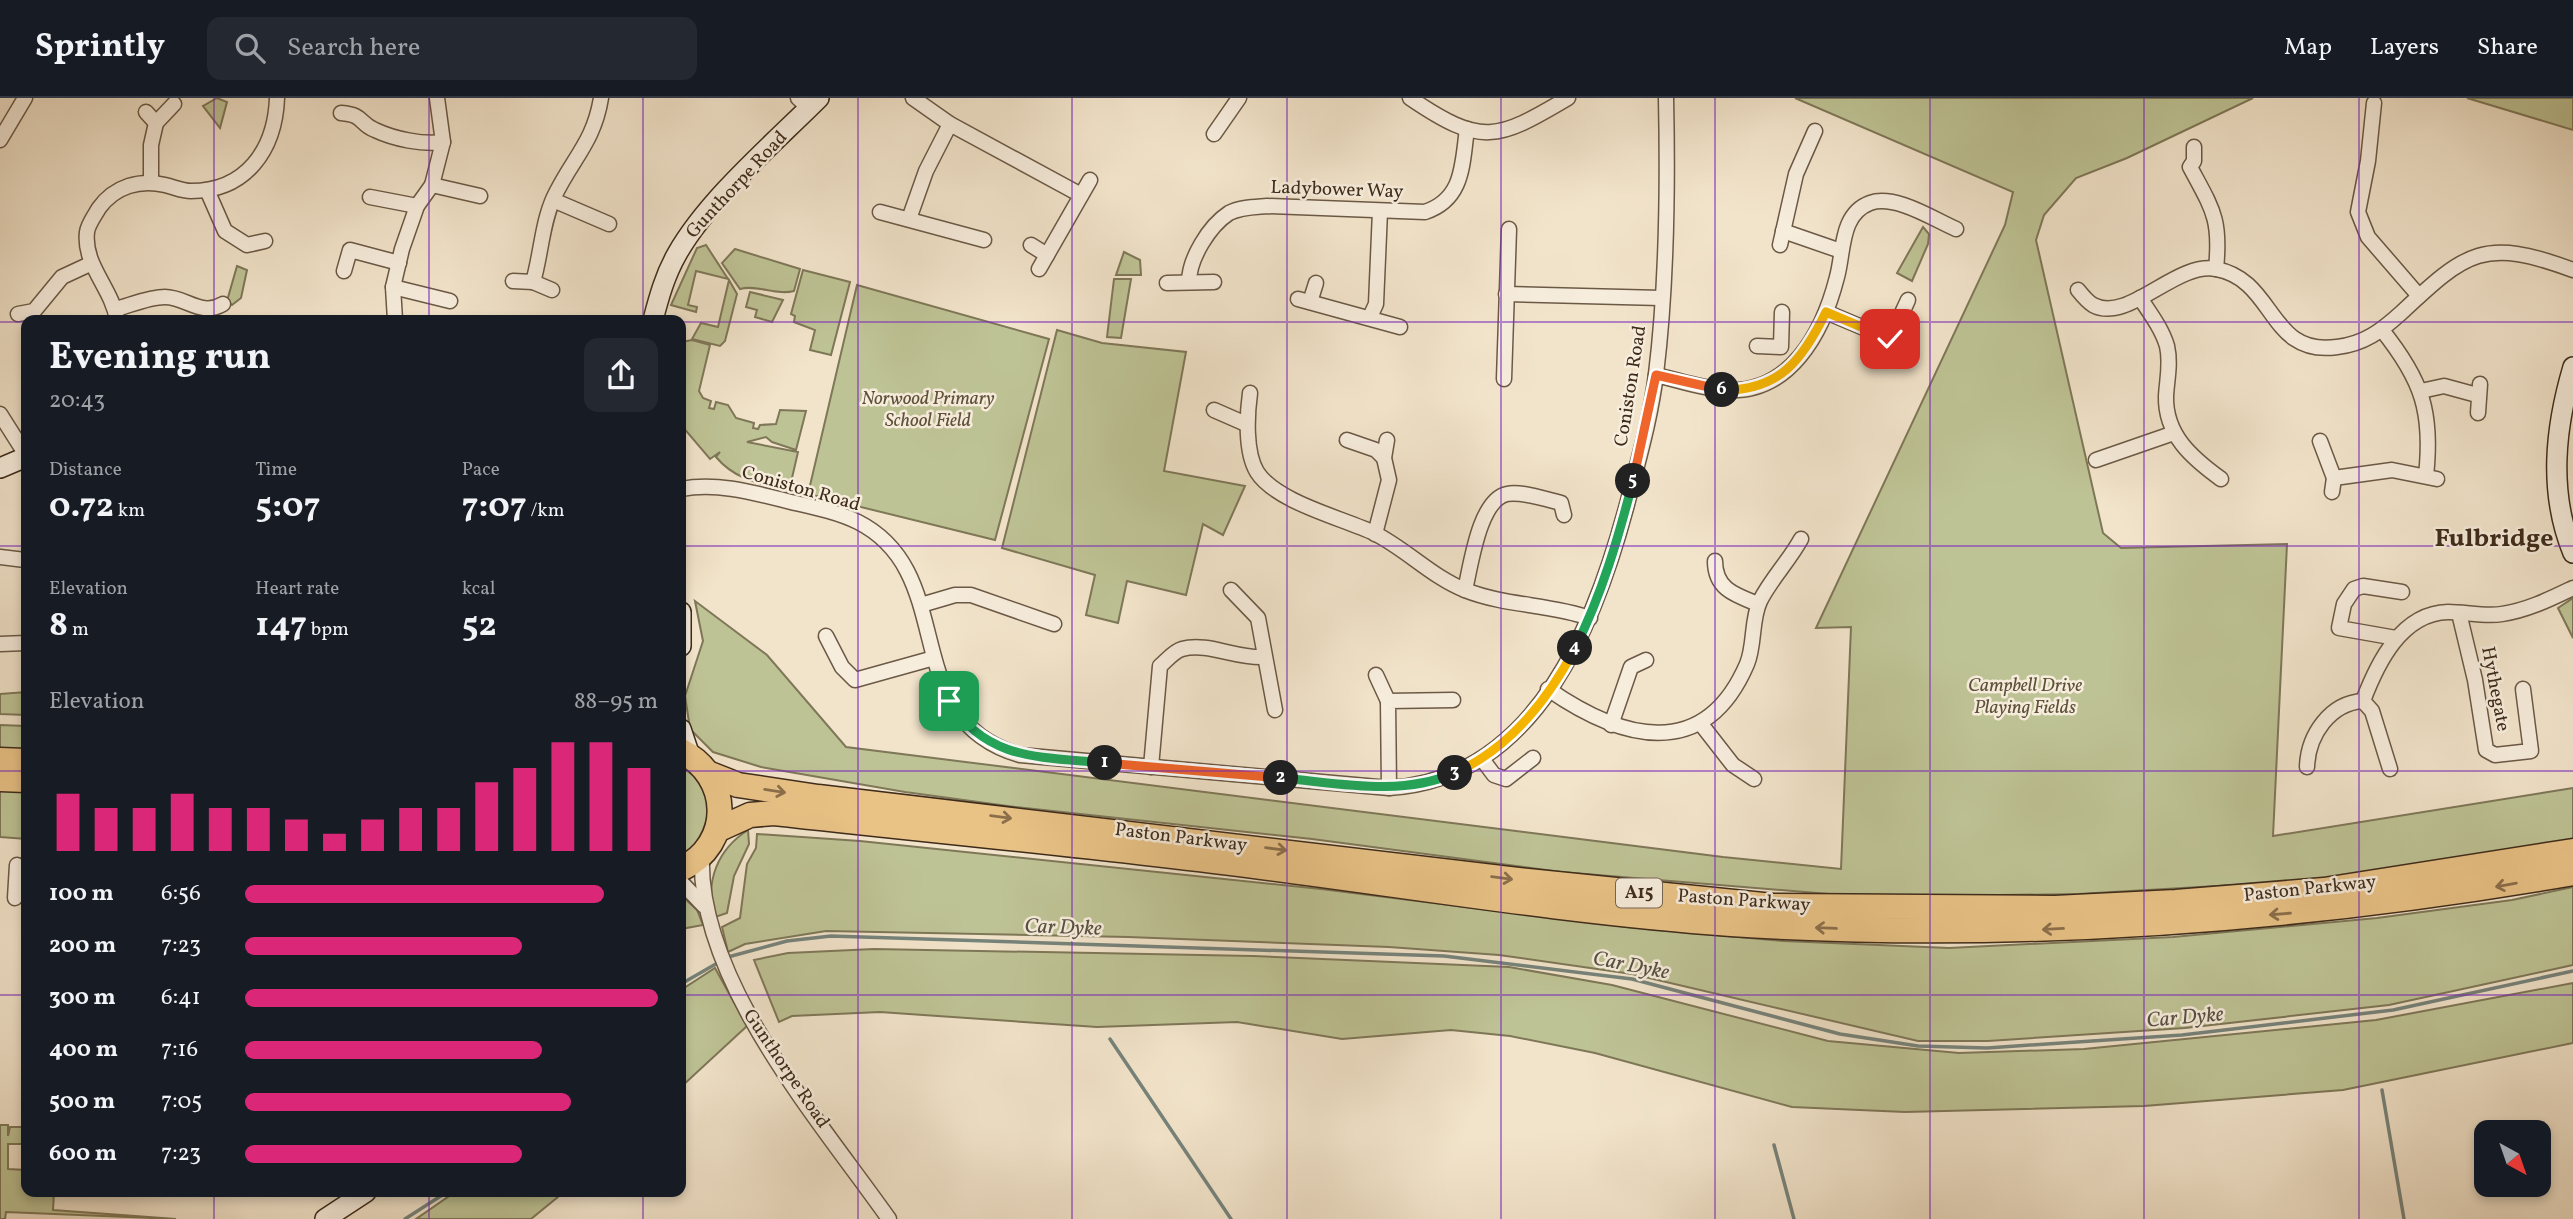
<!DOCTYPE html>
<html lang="en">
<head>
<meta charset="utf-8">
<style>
	body { margin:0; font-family:Vollkorn,serif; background:#242831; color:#f1f3f6; height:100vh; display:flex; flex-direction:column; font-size:26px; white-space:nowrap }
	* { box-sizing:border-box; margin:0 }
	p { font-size:23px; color:#9ea1a6 }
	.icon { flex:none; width:38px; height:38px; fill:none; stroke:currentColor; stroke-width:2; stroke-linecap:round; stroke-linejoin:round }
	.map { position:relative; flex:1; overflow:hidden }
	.sheet { position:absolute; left:21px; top:217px; width:665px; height:882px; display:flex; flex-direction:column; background:#171b24; border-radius:14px; box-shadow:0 4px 10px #0003 }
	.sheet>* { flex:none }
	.needle { width:46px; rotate:140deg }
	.tools { position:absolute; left:2474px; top:1022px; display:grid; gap:14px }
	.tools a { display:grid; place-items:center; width:77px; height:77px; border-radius:14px; background:#171b24; box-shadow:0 4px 10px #0003; font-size:35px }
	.pin { position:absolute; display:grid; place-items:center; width:60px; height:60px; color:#fff; margin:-30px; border-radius:14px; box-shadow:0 4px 10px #0006 }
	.km { position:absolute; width:35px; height:35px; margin:-18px; border-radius:50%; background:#222; color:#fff; font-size:19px; line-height:35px; text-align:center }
	.round { display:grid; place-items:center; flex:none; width:74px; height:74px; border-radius:14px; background:#242831 }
	.overview { display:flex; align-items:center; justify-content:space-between; height:119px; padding:0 28px }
	h1 { font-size:38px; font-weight:700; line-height:52px }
	.stats { display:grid; grid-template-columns:repeat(3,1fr); gap:10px; height:119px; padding:7px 28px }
	.stats div { display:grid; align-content:center }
	.stats b { font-size:35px; font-weight:700 }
	.stats small { font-size:19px; font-weight:400 }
	.stats p { font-size:19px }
	.chart { height:196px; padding:14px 28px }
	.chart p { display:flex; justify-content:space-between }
	.chart svg { width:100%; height:126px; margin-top:7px; stroke:#db2777; stroke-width:6 }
	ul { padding:0 28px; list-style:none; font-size:23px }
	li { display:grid; grid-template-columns:112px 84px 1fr; align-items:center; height:52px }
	li i { height:18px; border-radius:9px; background:#db2777 }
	header { display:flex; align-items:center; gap:42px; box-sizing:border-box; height:98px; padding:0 35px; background:#171b24; border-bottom:2px solid #363941 }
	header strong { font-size:33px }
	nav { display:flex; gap:38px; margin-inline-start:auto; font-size:24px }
	.search { width:490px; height:63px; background:#242831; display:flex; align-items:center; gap:18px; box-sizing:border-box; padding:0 24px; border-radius:14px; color:#9ea1a6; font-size:26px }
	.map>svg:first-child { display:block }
	.green { fill:#bec395; stroke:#7e7758; stroke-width:2 }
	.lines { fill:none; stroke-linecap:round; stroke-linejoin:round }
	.stream { stroke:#76837b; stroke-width:3.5 }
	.street-casing { stroke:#6b5946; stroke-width:17 }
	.secondary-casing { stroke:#3e2b1a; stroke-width:22 }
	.highway-casing { stroke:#3e2b1a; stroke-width:27 }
	.street { stroke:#f7eddd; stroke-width:14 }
	.secondary { stroke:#f7eddd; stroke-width:19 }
	.highway { stroke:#e9c286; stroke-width:24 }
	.oneway { stroke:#8b6f4b }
	.split-1-casing { stroke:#fff; stroke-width:14 }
	.split-2-casing { stroke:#fff; stroke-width:14 }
	.split-3-casing { stroke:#fff; stroke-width:14 }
	.split-4-casing { stroke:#fff; stroke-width:14 }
	.split-5-casing { stroke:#fff; stroke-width:14 }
	.split-6-casing { stroke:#fff; stroke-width:14 }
	.split-7-casing { stroke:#fff; stroke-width:14 }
	.split-1 { stroke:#22a559; stroke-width:9 }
	.split-2 { stroke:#f0652b; stroke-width:9 }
	.split-3 { stroke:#22a559; stroke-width:9 }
	.split-4 { stroke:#f5b400; stroke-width:9 }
	.split-5 { stroke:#22a559; stroke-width:9 }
	.split-6 { stroke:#f0652b; stroke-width:9 }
	.split-7 { stroke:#f5b400; stroke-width:9 }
	.grid { fill:none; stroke:#7b2cbf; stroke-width:2; stroke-opacity:0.55 }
	.labels { text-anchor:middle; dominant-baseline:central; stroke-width:5; stroke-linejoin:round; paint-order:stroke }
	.shield { fill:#f7eddd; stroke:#766554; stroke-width:2 }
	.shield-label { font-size:18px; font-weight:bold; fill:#3e2b1a }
	.street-label { font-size:19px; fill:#3e2b1a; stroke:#f7eddd }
	.park-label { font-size:19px; font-style:italic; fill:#5e5139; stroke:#f7eddd }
	.water-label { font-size:21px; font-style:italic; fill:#565042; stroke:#f7eddd }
	.district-label { font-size:26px; font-weight:bold; fill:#3e2b1a; stroke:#f7eddd }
</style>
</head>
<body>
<header>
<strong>Sprintly</strong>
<div class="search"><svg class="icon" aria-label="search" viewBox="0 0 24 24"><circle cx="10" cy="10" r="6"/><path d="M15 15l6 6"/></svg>Search here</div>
<nav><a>Map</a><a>Layers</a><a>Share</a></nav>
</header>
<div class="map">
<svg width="2573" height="1121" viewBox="0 0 2573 1121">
	<rect width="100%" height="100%" fill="#f2e4cb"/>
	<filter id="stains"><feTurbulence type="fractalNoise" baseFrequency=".00286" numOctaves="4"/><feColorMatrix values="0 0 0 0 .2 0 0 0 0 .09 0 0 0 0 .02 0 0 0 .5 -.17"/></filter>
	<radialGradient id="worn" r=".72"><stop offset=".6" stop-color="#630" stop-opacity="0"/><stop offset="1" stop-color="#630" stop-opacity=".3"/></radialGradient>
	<!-- green -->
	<g class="green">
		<polygon points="217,0 227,4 220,30 203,8"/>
		<polygon points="1795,0 2253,0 2127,60 2076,80 2044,117 2036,142 2103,435 2121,450 2287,446 2273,738 2573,690 2573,745 2428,771 2269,785 2078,796 1865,799 1561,774 1312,741 1015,709 905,694 761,669 713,654 690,631 685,598 703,543 695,503 767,557 846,649 1723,759 1841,771 1851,529 1816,530 2005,127 2013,94"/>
		<polygon points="2467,0 2573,0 2573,32"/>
		<polygon points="1923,129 1929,136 1928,146 1912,183 1897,175"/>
		<polygon points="706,147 728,181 696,173 688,207 697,209 696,214 671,207 697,150"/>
		<path d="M735,151L800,171L794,193C777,198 757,186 740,191L722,165Z"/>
		<polygon points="1124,154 1140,162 1141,177 1116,177"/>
		<polygon points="237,168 247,172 241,200 232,207 227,203"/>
		<polygon points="803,172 850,184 831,257 810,252 815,232 794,224 795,218 791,216"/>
		<polygon points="1114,181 1131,181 1121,240 1107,239"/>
		<polygon points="729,182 737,196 725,243 720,248 692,241 701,225 718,229"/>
		<polygon points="857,187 1049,241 995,442 808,396"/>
		<polygon points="750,194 783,202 772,224 755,219 757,212 746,209"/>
		<polygon points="1057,232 1102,245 1186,254 1164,373 1245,388 1223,437 1203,426 1186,497 1127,483 1118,525 1086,517 1095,477 1002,450"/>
		<path d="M692,242L710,247L699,293L703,300L711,303L709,310L714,311L716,304L728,307L736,320L754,325L753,330L758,331L760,327L776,326L780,312L806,313L796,352L772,344L766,339L747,344L798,354L789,393C761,386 735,382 716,359L720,354L710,361L681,327V244Z"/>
		<polygon points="2573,500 2573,540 2558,510"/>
		<polygon points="26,594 26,617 0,616 0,596"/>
		<polygon points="0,627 26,628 26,654 0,653"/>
		<path d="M681,669C721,690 712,736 681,760Z"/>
		<polygon points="0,688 26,689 26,741 0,739"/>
		<path d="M748,732L749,746L734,778L727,815L715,819C704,784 718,751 748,732Z"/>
		<polygon points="757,736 860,743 1321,791 1628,829 1784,843 1949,850 2173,839 2377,820 2512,802 2573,789 2573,867 2389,907 2185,930 1988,943 1918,943 1632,876 1499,857 1389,849 1128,839 826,833 745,846 728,854 722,829 740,820 747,766 756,750"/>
		<polygon points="681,797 697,812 703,827 681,831"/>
		<polygon points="874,851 1253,858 1509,869 1612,887 1828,943 1959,955 2084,951 2376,922 2573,885 2573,945 2343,992 2144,1008 1905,1014 1792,1009 1595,955 1510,938 1451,932 1342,941 1237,924 1097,929 880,914 792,918 779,924 754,862 788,855"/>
		<polygon points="715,870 747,928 681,989 681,892"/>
		<polygon points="0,1027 8,1027 8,1038 10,1029 26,1029 26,1046 8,1046 8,1071 26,1072 26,1094 54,1094 53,1112 176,1121 6,1114 5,1121 0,1121"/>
		<polygon points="455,1094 564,1094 531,1121 416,1121"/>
	</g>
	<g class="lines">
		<!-- stream -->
		<g class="stream">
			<polyline points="728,859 787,843 831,838 1444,858 1632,881 1840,936 1918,948 1987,950 2182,937 2393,912 2573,873"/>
			<polyline points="681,886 721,863"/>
			<polyline points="1110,941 1231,1121"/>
			<polyline points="2382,992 2404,1121"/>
			<polyline points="1774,1047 1794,1121"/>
			<polyline points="405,1121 447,1094"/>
		</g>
		<!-- street casing -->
		<g class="street-casing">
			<g id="street">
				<polyline points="798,0 809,10"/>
				<polyline points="913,0 950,26 1081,97"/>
				<path d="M1410,0C1482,49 1497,42 1568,0"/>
				<polyline points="2374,5 2368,63 2358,114 2368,139 2419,198"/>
				<polyline points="146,14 156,25 174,6"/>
				<path d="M341,15C365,17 358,25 375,32C394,41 423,47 443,44"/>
				<polyline points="1214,36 1239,0"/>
				<polyline points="0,42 25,0"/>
				<path d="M2194,49V63L2190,69C2213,112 2221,121 2216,171"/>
				<polyline points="151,84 151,47 156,25"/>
				<polyline points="432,87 480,98"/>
				<polyline points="207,92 225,133 247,147 265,143"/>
				<polyline points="370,99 417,108"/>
				<polyline points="553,102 609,126"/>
				<polyline points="880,114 984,142"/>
				<polyline points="909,121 926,73 950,26"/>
				<polyline points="1783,133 1841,153"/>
				<polyline points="1031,147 1047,157"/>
				<polyline points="1780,147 1796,76 1815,33"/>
				<polyline points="1039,171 1090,82"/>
				<polyline points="344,173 350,152 399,165"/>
				<polyline points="513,183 533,184 552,192"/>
				<path d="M533,184C541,157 542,125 554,99C572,61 594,44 601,0"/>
				<path d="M1189,184C1189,161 1209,128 1229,115C1240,109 1255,109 1267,108L1425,114C1464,101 1462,66 1467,31"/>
				<polyline points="1167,185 1214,184"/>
				<polyline points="393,189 450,203"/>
				<path d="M2078,192C2082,197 2088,204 2093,207C2128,226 2176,163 2216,171C2276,182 2268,259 2337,249C2364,246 2381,233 2401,215C2467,153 2484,139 2573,172"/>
				<polyline points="1506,196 1661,200"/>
				<path d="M2140,200C2150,215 2162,231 2167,248C2171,265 2167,281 2166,298C2165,337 2192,360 2221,381"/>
				<polyline points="1298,201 1400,229"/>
				<polyline points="1310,204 1316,185"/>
				<path d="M116,211C131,207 149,199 165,199C186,199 201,219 223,206"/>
				<polyline points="1826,214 1890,241 1908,202"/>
				<polyline points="18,216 34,213 62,179 90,166"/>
				<polyline points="1370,219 1376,206 1380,113"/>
				<path d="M117,222C112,190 83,167 87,134C88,126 95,117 99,110C115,88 140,81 165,87C174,89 182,93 191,93C246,93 275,52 277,0"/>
				<polyline points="395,222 393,189 402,151 417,108 432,87 443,44 437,0"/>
				<path d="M2382,232C2422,282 2433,314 2426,378"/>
				<polyline points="1757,248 1781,249 1782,214"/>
				<path d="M1656,277C1678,282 1701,290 1723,292C1790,298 1823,234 1837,179C1844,154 1840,116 1870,105C1895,96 1933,121 1956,131"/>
				<polyline points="1504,281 1509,131"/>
				<polyline points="2421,293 2444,288 2477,297"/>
				<path d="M1250,295C1247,317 1245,354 1257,374C1276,404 1342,420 1374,435C1406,451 1432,479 1465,492C1505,508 1550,506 1590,520"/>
				<polyline points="1214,312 1246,326"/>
				<polyline points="2478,315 2480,286"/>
				<polyline points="0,316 26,357"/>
				<polyline points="1347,342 1376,352 1384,360"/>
				<polyline points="2320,343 2334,380 2332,394"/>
				<polyline points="2096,362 2174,335"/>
				<polyline points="2334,380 2392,372 2437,381"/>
				<path d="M681,391C718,384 755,395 791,404C813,409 838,414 858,424C961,476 895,621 1020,657L1389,690C1539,681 1598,520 1630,395C1640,356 1651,317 1656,276C1667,186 1668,91 1666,0"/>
				<polyline points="1375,436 1389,382 1384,360 1387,342"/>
				<polyline points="0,459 25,462"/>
				<path d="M1715,463C1715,491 1735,497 1758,506"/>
				<polyline points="1231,492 1258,520 1275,612"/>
				<path d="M1465,492C1471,467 1479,402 1507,396C1521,393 1546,401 1561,405L1564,417"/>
				<polyline points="921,507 955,497 971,497 1054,526"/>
				<polyline points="2459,515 2475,582 2486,652 2495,657 2531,653 2523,591"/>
				<polyline points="826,538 842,569 855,582 934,560"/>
				<polyline points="2396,540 2339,530 2344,506 2354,491 2363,488 2402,494"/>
				<polyline points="0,546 26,545"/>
				<polyline points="1376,577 1388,603"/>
				<path d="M1548,591C1620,641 1704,666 1747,566C1755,547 1751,522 1760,503C1771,481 1789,463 1801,441"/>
				<polyline points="1701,626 1733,667 1754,681"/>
				<polyline points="1611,627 1631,569 1646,562"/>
				<polyline points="1482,661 1494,677 1506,681 1533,660"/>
				<path d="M1151,669L1160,568C1166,563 1174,553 1182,551C1208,544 1237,561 1264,559"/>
				<path d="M2307,669C2308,637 2330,605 2363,603"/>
				<path d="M2390,671L2372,613L2363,603C2377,566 2401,515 2448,514C2466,514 2485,519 2502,516C2528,512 2550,501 2573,490"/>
				<polyline points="1389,690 1388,603 1453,602"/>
				<path d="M702,756C696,881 820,1023 889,1121"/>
				<polyline points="681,784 704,808"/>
				<polyline points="15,800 17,767"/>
			</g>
		</g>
		<!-- secondary casing -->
		<g class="secondary-casing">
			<g id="secondary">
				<path d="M653,222C659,199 665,177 677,156C708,101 774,45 819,0"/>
				<path d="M2573,269C2555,330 2548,394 2573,455"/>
				<polyline points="0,370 26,359"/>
				<polyline points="681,514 681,548"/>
				<polyline points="681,631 690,658"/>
				<polyline points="325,1121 366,1094"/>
			</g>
		</g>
		<!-- highway casing -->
		<g class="highway-casing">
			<g id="highway">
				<path d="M681,653C731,678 734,746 681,771"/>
				<polyline points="0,662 26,663"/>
				<polyline points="710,676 738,687 818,699 1518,782 1773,808 2055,810 2176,804 2324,792 2573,753"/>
				<polyline points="0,681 26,682"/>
				<path d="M717,732L750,717L774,715C936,733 1100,748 1262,769C1418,789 1574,815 1731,826C2013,844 2295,823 2573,775"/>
			</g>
		</g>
		<!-- street -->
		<use href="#street" class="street"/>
		<!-- secondary -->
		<use href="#secondary" class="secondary"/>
		<!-- highway -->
		<use href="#highway" class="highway"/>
	</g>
	<!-- one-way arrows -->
	<defs><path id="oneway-shaft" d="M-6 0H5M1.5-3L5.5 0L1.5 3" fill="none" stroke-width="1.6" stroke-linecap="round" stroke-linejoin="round" transform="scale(1.75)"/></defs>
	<g class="oneway">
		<use href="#oneway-shaft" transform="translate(775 693) rotate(9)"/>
		<use href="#oneway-shaft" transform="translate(1001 719) rotate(7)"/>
		<use href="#oneway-shaft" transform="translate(1276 751) rotate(7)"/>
		<use href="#oneway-shaft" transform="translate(1502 780) rotate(7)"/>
		<use href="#oneway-shaft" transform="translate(2506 787) rotate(170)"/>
		<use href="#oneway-shaft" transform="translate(2280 816) rotate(175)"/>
		<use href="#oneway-shaft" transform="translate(1826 830) rotate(-178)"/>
		<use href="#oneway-shaft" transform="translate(2053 831) rotate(177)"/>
	</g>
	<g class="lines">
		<!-- split-1 casing -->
		<g class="split-1-casing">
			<path id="split-1" d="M949,603C986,663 1042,659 1105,665"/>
		</g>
		<!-- split-2 casing -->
		<g class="split-2-casing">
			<polyline id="split-2" points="1105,665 1281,680"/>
		</g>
		<!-- split-3 casing -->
		<g class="split-3-casing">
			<path id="split-3" d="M1281,680C1339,685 1399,699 1455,675"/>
		</g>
		<!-- split-4 casing -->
		<g class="split-4-casing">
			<path id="split-4" d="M1455,675C1509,650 1548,602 1575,550"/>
		</g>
		<!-- split-5 casing -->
		<g class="split-5-casing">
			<path id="split-5" d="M1575,550C1602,496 1618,441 1633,383"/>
		</g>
		<!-- split-6 casing -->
		<g class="split-6-casing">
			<polyline id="split-6" points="1633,383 1656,277 1722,292"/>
		</g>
		<!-- split-7 casing -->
		<g class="split-7-casing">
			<path id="split-7" d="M1722,292C1780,293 1803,261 1826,214L1890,241"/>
		</g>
		<!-- split-1 -->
		<use href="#split-1" class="split-1"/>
		<!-- split-2 -->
		<use href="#split-2" class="split-2"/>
		<!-- split-3 -->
		<use href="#split-3" class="split-3"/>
		<!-- split-4 -->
		<use href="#split-4" class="split-4"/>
		<!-- split-5 -->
		<use href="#split-5" class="split-5"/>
		<!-- split-6 -->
		<use href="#split-6" class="split-6"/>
		<!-- split-7 -->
		<use href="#split-7" class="split-7"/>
	</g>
	<!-- grid -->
	<path class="grid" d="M214,0V222M429,0V222M643,0V222M858,0V1121M1072,0V1121M1287,0V1121M1501,0V1121M1715,0V1121M1930,0V1121M2144,0V1121M2359,0V1121M0,224H26M681,224H2573M0,448H26M681,448H2573M0,673H26M681,673H2573M0,897H26M681,897H2573M214,1094V1121M429,1094V1121M643,1094V1121"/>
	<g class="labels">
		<!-- shield labels -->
		<rect class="shield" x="1616" y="780.5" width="46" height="29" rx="5"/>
		<g class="shield-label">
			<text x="1639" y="795">A15</text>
		</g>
		<!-- street labels -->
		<g class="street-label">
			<text transform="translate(737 87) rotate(-47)">Gunthorpe Road</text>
			<text transform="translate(1337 92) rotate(2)">Ladybower Way</text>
			<text transform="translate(1631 288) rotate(-81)">Coniston Road</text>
			<text transform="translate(801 391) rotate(16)">Coniston Road</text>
			<text transform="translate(2495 591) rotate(79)">Hythegate</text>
			<text transform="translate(1181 740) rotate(7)">Paston Parkway</text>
			<text transform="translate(2310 791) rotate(-6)">Paston Parkway</text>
			<text transform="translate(1744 803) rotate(4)">Paston Parkway</text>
			<text transform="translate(786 971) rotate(56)">Gunthorpe Road</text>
		</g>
		<!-- park labels -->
		<g class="park-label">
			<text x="928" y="301">Norwood Primary<tspan x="928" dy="22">School Field</tspan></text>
			<text x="2025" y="588">Campbell Drive<tspan x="2025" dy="22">Playing Fields</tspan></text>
		</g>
		<!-- water labels -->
		<g class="water-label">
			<text transform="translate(1063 830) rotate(2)">Car Dyke</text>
			<text transform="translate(1631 868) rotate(11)">Car Dyke</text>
			<text transform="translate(2185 920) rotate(-5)">Car Dyke</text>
		</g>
		<!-- district labels -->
		<g class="district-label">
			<text x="2494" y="441">Fulbridge</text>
		</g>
	</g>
	<rect width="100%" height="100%" filter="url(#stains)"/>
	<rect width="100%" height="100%" fill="url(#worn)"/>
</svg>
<div class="tools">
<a><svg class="needle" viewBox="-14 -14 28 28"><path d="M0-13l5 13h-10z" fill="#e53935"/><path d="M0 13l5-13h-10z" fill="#9ea1a6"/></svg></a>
</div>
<div class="pin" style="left:949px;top:603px;background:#1e9e55"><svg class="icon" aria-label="arrive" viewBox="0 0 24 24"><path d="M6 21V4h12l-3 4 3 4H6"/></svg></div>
<div class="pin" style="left:1890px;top:241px;background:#d93025"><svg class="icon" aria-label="check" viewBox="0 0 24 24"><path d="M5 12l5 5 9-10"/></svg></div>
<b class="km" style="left:1105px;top:665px">1</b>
<b class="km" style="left:1281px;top:680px">2</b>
<b class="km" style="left:1455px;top:675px">3</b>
<b class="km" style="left:1575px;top:550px">4</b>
<b class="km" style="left:1633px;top:383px">5</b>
<b class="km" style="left:1722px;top:292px">6</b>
<section class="sheet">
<div class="overview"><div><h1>Evening run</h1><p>20:43</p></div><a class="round"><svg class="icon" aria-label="share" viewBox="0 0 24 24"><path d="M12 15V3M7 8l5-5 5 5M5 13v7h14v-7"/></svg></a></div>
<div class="stats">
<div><p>Distance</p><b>0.72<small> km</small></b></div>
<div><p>Time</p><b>5:07</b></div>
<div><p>Pace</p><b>7:07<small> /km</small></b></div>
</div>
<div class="stats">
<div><p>Elevation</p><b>8<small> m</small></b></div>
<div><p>Heart rate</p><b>147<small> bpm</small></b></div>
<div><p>kcal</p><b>52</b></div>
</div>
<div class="chart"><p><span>Elevation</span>88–95 m</p>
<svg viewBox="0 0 160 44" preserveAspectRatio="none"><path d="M5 44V24M15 44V29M25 44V29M35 44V24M45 44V29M55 44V29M65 44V33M75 44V38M85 44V33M95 44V29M105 44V29M115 44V20M125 44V15M135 44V6M145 44V6M155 44V15"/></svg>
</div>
<ul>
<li><b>100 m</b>6:56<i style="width:87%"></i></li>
<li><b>200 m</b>7:23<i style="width:67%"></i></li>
<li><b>300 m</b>6:41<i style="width:100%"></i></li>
<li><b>400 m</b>7:16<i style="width:72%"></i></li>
<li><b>500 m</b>7:05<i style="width:79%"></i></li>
<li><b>600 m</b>7:23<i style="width:67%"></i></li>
</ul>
</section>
</div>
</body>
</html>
